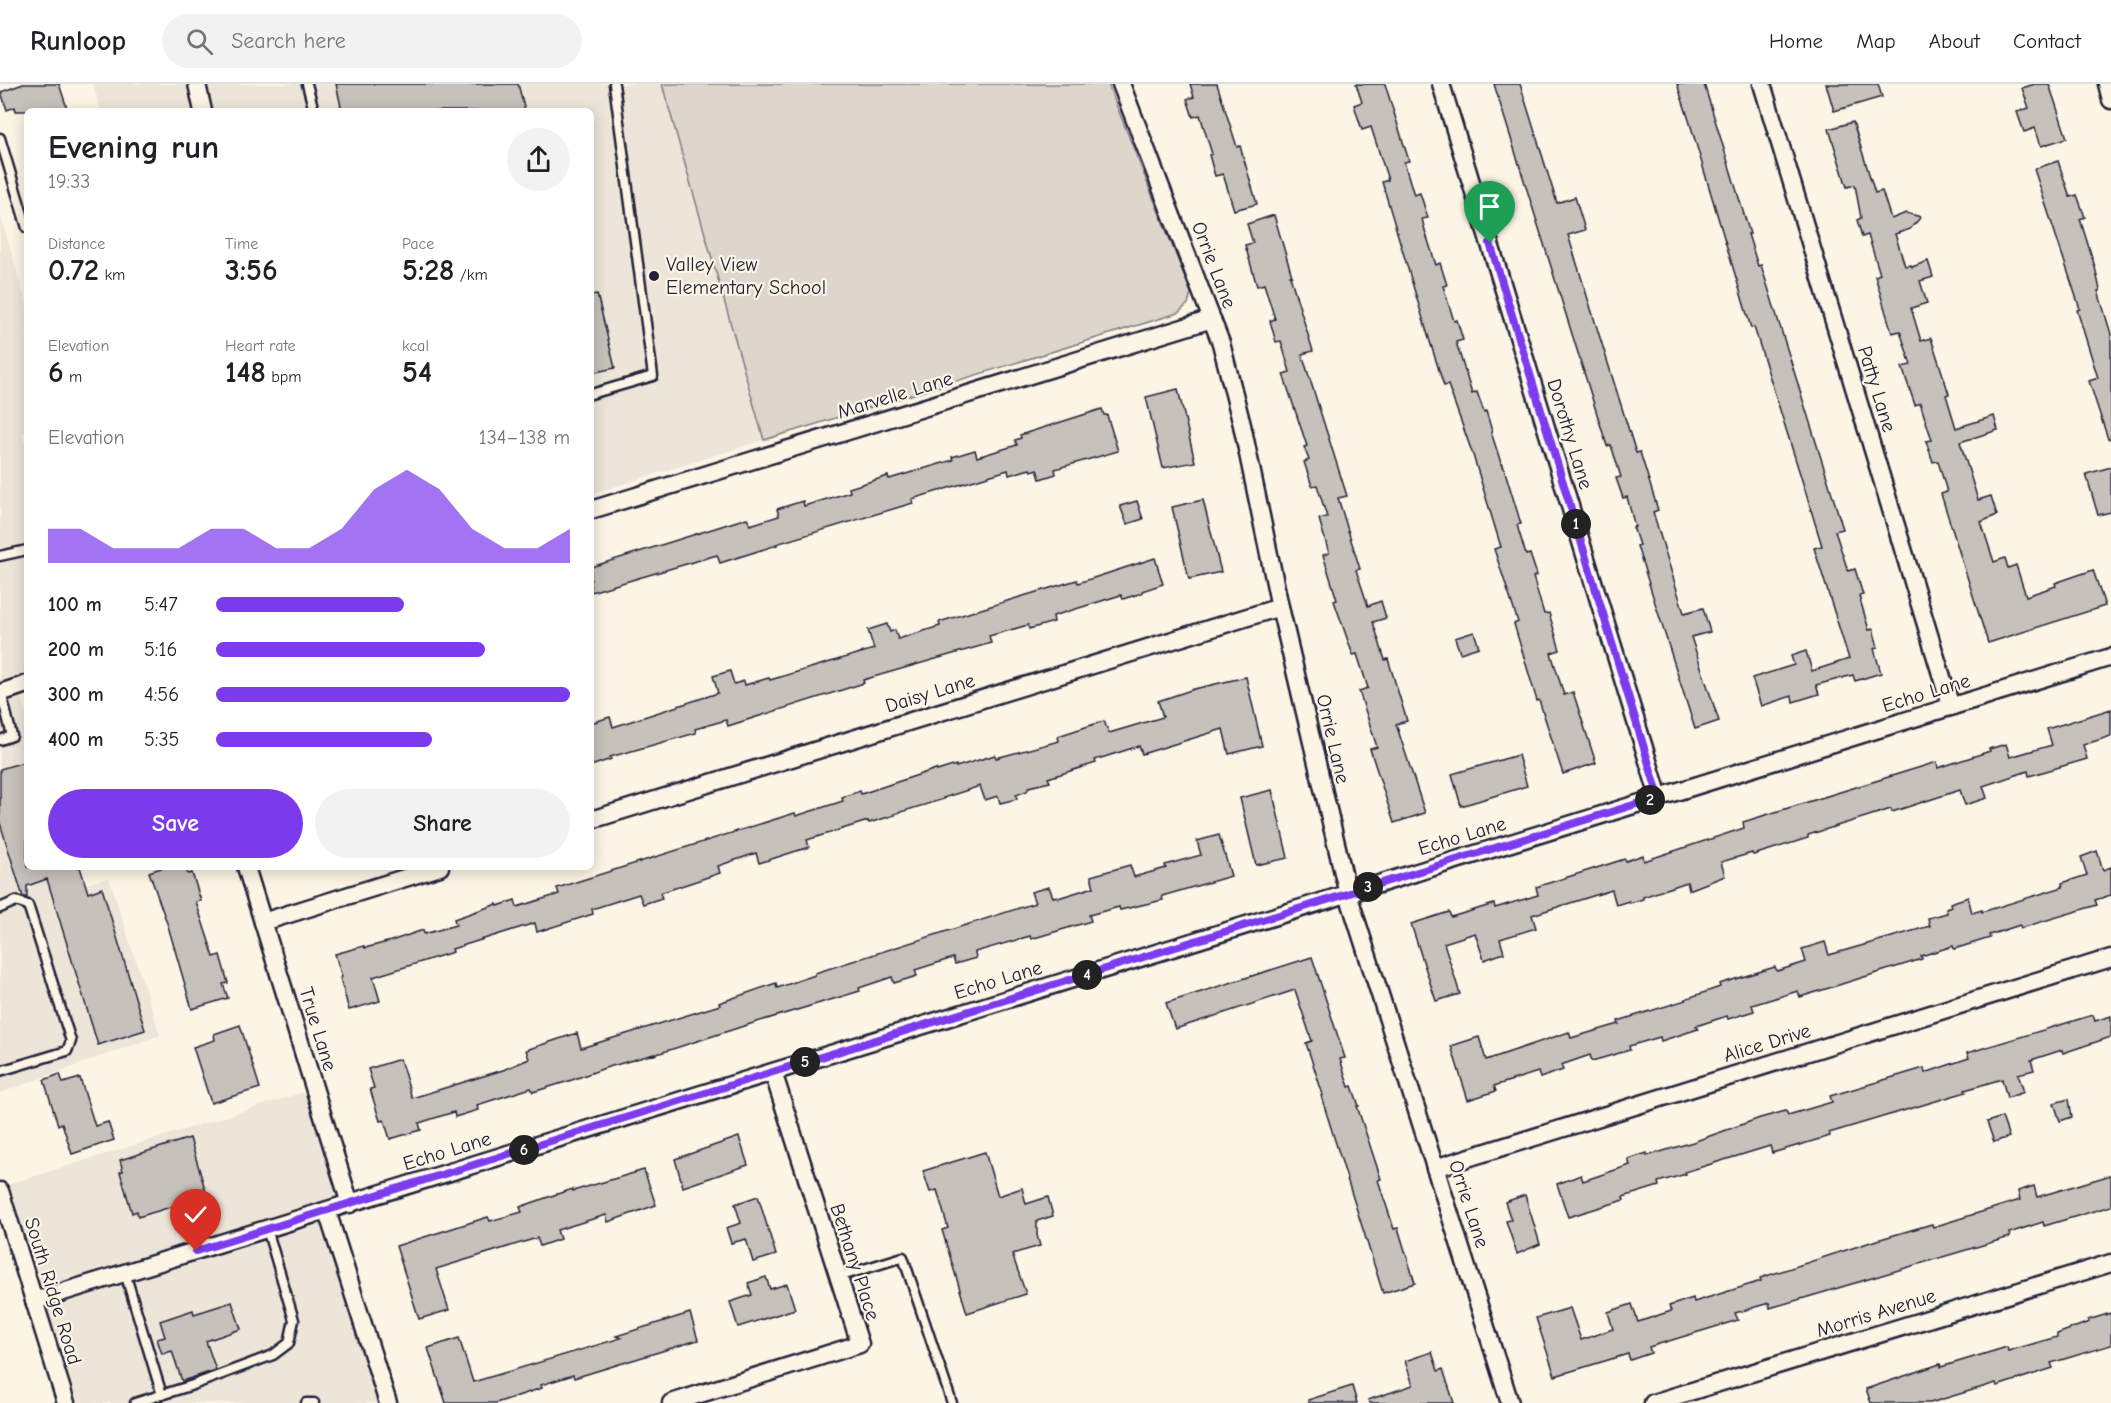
<!DOCTYPE html>
<html lang="en">
<head>
<meta charset="utf-8">
<style>
	body { margin:0; font-family:"Comic Neue",sans-serif; background:#f2f2f2; color:#202124; height:100vh; display:flex; flex-direction:column; font-size:22px; white-space:nowrap }
	* { box-sizing:border-box; margin:0 }
	p { font-size:20px; color:#757577 }
	.icon { flex:none; width:33px; height:33px; fill:none; stroke:currentColor; stroke-width:2; stroke-linecap:round; stroke-linejoin:round }
	.map { position:relative; flex:1; overflow:hidden }
	.drawer { position:absolute; left:24px; top:24px; width:570px; height:762px; display:flex; flex-direction:column; background:#fff; border-radius:9px; box-shadow:0 3px 15px #0003 }
	.drawer>* { flex:none }
	.pin { position:absolute; display:grid; place-items:center; width:51px; height:51px; color:#fff; margin:-62px -26px; border-radius:50% 50% 50% 0; rotate:-45deg; box-shadow:0 0 6px #0007 }
	.pin .icon { rotate:45deg }
	.km { position:absolute; width:30px; height:30px; margin:-15px; border-radius:50%; background:#222; color:#fff; font-size:16px; line-height:30px; text-align:center }
	.round { display:grid; place-items:center; flex:none; width:63px; height:63px; border-radius:32px; background:#f2f2f2 }
	.headline { display:flex; align-items:center; justify-content:space-between; height:102px; padding:0 24px }
	h1 { font-size:33px; font-weight:800; line-height:45px }
	.stats { display:grid; grid-template-columns:repeat(3,1fr); gap:9px; height:102px; padding:6px 24px }
	.stats div { display:grid; align-content:center }
	.stats b { font-size:30px; font-weight:800 }
	.stats small { font-size:16px; font-weight:400 }
	.stats p { font-size:16px }
	.chart { height:168px; padding:12px 24px }
	.chart p { display:flex; justify-content:space-between }
	.chart svg { width:100%; height:108px; margin-top:6px; fill:#7c3aed; opacity:.7 }
	.cta { display:flex; gap:12px; margin-top:auto; padding:12px 24px }
	.cta a { flex:1; height:69px; border-radius:36px; background:#7c3aed; color:#fff; font-size:24px; font-weight:800; line-height:69px; text-align:center }
	.cta a+a { background:#f2f2f2; color:#202124 }
	ul { padding:0 24px; list-style:none; font-size:20px }
	li { display:grid; grid-template-columns:96px 72px 1fr; align-items:center; height:45px }
	li i { height:15px; border-radius:8px; background:#7c3aed }
	header { display:flex; align-items:center; gap:36px; box-sizing:border-box; height:84px; padding:0 30px; background:#fff; border-bottom:2px solid #e0e0e0 }
	header strong { font-size:28px }
	nav { display:flex; gap:33px; margin-inline-start:auto; font-size:21px }
	.search { width:420px; height:54px; background:#f2f2f2; display:flex; align-items:center; gap:15px; box-sizing:border-box; padding:0 21px; border-radius:33px; color:#757577; font-size:22px }
	.map>svg:first-child { display:block }
	.built { fill:#ece5d8 }
	.green { fill:#dcd6cc; stroke:#7f7c84; stroke-width:1.5 }
	.building { fill:#c6c1bb; stroke:#22223b; stroke-width:1.5 }
	.lines { fill:none; stroke-linecap:round; stroke-linejoin:round }
	.service-casing { stroke:#22223b; stroke-width:13 }
	.minor-casing { stroke:#22223b; stroke-width:21 }
	.service { stroke:#fcf5e5; stroke-width:8 }
	.minor { stroke:#fcf5e5; stroke-width:16 }
	.route-casing { stroke:#fff; stroke-width:12 }
	.route { stroke:#7c3aed; stroke-width:8 }
	.poi-dot { fill:#22223b; stroke:#fcf5e5; stroke-width:2 }
	.labels { text-anchor:middle; dominant-baseline:central; stroke-width:4.5; stroke-linejoin:round; paint-order:stroke }
	.poi-label { font-size:20px; fill:#22223b; stroke:#fcf5e5; text-anchor:start }
	.street-label { font-size:20px; fill:#22223b; stroke:#fcf5e5 }
</style>
</head>
<body>
<header>
<strong>Runloop</strong>
<div class="search"><svg class="icon" aria-label="search" viewBox="0 0 24 24"><circle cx="10" cy="10" r="6"/><path d="M15 15l6 6"/></svg>Search here</div>
<nav><a>Home</a><a>Map</a><a>About</a><a>Contact</a></nav>
</header>
<div class="map">
<svg width="2111" height="1319" viewBox="0 0 2111 1319">
	<rect width="100%" height="100%" fill="#fcf5e5"/>
	<filter id="ink" filterUnits="userSpaceOnUse"><feTurbulence type="fractalNoise" baseFrequency=".0167" numOctaves="2"/><feDisplacementMap in="SourceGraphic" scale="12" xChannelSelector="R" yChannelSelector="G"/><feConvolveMatrix kernelMatrix="1 2 1 2 8 2 1 2 1" color-interpolation-filters="sRGB"/></filter>
	<g filter="url(#ink)">
		<!-- built -->
		<g class="built">
			<polygon points="93,0 662,0 764,356 591,410 591,27 101,27"/>
			<polygon points="0,130 27,222 27,348 22,350 27,365 27,600 18,603 27,632 27,783 81,801 109,794 160,951 0,1009"/>
			<polygon points="314,1005 350,1120 327,1127 388,1319 66,1319 0,1103"/>
		</g>
		<!-- green -->
		<polygon class="green" points="662,0 1108,0 1191,209 1188,220 1178,229 764,356"/>
		<!-- building -->
		<g class="building">
			<polygon points="23,0 59,0 68,27 16,27 15,23 7,26 1,8"/>
			<polygon points="336,0 518,0 525,27 342,27"/>
			<polygon points="1190,0 1217,0 1237,63 1240,62 1257,120 1234,126 1223,90 1215,92 1209,71 1212,70 1200,31 1193,33 1187,15 1194,13"/>
			<polygon points="1356,0 1385,0 1409,77 1404,78 1414,111 1420,109 1428,134 1422,135 1426,150 1436,181 1440,179 1447,201 1443,202 1454,237 1457,236 1463,256 1456,258 1472,310 1477,308 1484,328 1486,327 1492,347 1491,348 1502,382 1503,381 1521,440 1517,441 1526,471 1530,470 1537,491 1533,493 1544,530 1549,529 1560,566 1551,569 1564,611 1573,608 1596,679 1563,690 1539,616 1537,617 1514,540 1518,538 1494,465 1501,463 1473,371 1448,301 1444,302 1426,245 1382,98 1388,96 1371,43 1362,46 1354,21 1362,18"/>
			<polygon points="1494,0 1520,0 1557,119 1575,113 1585,146 1568,151 1636,369 1640,368 1658,426 1653,428 1684,529 1703,524 1710,548 1691,553 1719,637 1695,645 1637,462 1639,461 1633,443 1635,443 1627,413 1623,414 1616,394 1621,393 1611,361 1607,362"/>
			<polygon points="1677,0 1704,0 1750,150 1748,150 1758,182 1761,181 1843,445 1835,447 1848,487 1855,485 1863,511 1859,512 1869,546 1873,545 1878,563 1874,565 1881,589 1855,597 1853,591 1816,601 1819,610 1793,618 1792,612 1761,622 1752,594 1794,581 1791,572 1806,567 1812,587 1849,575 1814,464 1822,462 1801,393 1754,243 1751,244 1689,36"/>
			<polygon points="1826,0 1878,0 1882,13 1834,27"/>
			<polygon points="2035,0 2049,0 2067,54 2041,62 2035,44 2024,48 2017,28 2029,24 2022,4"/>
			<polygon points="1853,38 1875,109 1882,107 1891,135 1906,129 1921,133 1910,145 1895,150 1905,182 1911,181 1912,183 1928,177 1933,193 1920,197 1927,219 1911,224 1921,257 1931,254 1949,310 1946,311 1956,344 1994,332 1998,346 1960,358 1978,416 1991,412 1997,431 1981,438 1994,478 2005,474 2008,484 2016,481 2026,512 2056,502 2055,499 2093,486 2105,522 1988,559 1941,410 1947,408 1938,377 1933,378 1926,357 1932,356 1920,319 1915,321 1902,283 1911,281 1900,247 1892,249 1875,192 1880,190 1868,151 1862,153 1857,136 1861,134 1855,101 1847,103 1829,45"/>
			<polygon points="2058,77 2070,113 2077,111 2085,133 2080,135 2095,183 2100,206 2098,207 2111,250 2111,355 2108,355 2089,297 2098,294 2077,226 2080,225 2034,85"/>
			<polygon points="1274,131 1292,192 1290,192 1313,267 1302,270 1347,412 1338,414 1360,485 1356,486 1368,522 1381,517 1386,534 1373,538 1385,576 1388,575 1407,637 1396,640 1425,729 1394,739 1370,665 1377,663 1359,607 1368,604 1357,570 1353,571 1334,517 1337,516 1323,471 1329,469 1319,435 1327,433 1317,401 1312,402 1304,378 1309,376 1304,363 1307,362 1283,290 1290,288 1281,257 1276,258 1270,237 1275,235 1264,200 1257,202 1245,161 1253,159 1247,140"/>
			<polygon points="597,210 615,284 591,289 591,211"/>
			<polygon points="1178,305 1195,378 1163,384 1146,313"/>
			<polygon points="1102,325 1104,331 1107,331 1118,367 1055,385 1056,390 1040,395 1037,385 1031,387 1030,385 1009,391 1008,386 912,415 913,419 776,460 777,461 720,479 717,471 591,508 591,483 747,434 750,441 779,432 777,425 803,417 804,422 850,408 849,404 888,392 889,395 953,376 952,373 975,366 977,373 1017,361 1015,356 1021,354 1020,351"/>
			<polygon points="2111,383 2111,428 2098,431 2086,390"/>
			<polygon points="1203,416 1221,488 1189,495 1172,423"/>
			<polygon points="1137,417 1143,435 1127,440 1120,422"/>
			<polygon points="1155,474 1163,500 1142,507 1142,509 1123,515 1121,511 1053,532 1054,538 1029,545 1028,541 989,552 991,559 863,596 864,599 728,642 726,636 695,645 696,649 610,673 611,675 591,682 591,639 610,633 613,643 718,609 713,592 730,587 734,600 744,597 745,601 769,594 770,596 874,565 868,546 887,540 890,548 895,546 898,555 940,542 939,538 1020,513 1077,496 1078,499"/>
			<polygon points="1474,548 1479,563 1460,569 1455,554"/>
			<polygon points="1246,593 1262,662 1229,670 1223,645 1142,670 1139,662 1095,676 1096,679 1048,694 1050,698 1029,703 1027,707 1016,711 1017,715 1000,719 998,712 985,716 980,702 943,714 944,715 894,730 895,731 869,739 868,737 807,756 809,763 759,779 756,769 718,782 720,789 660,809 662,814 643,820 639,810 592,825 593,830 537,848 535,839 452,865 453,868 373,893 380,917 349,926 340,894 342,893 335,870 364,862 365,864 391,857 423,846 424,850 456,841 454,835 497,820 498,822 515,816 517,823 559,810 557,804 795,729 796,732 843,717 842,713 860,707 861,710 936,685 937,687 956,681 956,683 995,671 996,674 1059,657 1058,652 1104,637 1109,649 1163,633 1158,617 1194,605"/>
			<polygon points="2111,625 2111,652 2083,661 2087,675 2029,692 2028,687 1983,702 1987,714 1965,721 1960,706 1892,728 1891,725 1808,751 1808,754 1753,771 1752,769 1721,778 1725,792 1689,806 1687,798 1643,813 1643,815 1630,819 1629,817 1616,821 1612,806 1532,831 1536,844 1500,855 1504,869 1484,876 1475,849 1444,859 1460,910 1436,917 1411,840 1449,828 1451,833 1494,820 1495,824 1538,811 1536,803 1625,775 1626,777 1643,771 1644,777 1744,744 1743,738 1937,678 1938,684 1990,667 1989,665 2006,660 2010,673 2052,661 2047,645"/>
			<polygon points="1518,671 1527,702 1461,722 1452,690"/>
			<polygon points="27,677 27,783 80,783 88,809 102,804 145,946 98,961 47,795 27,802 27,813 23,813 0,739 0,685"/>
			<polygon points="1272,706 1288,774 1256,781 1240,714"/>
			<polygon points="1219,751 1231,792 1162,812 1163,816 1120,826 1119,823 1089,831 1091,837 1031,855 1030,852 975,868 976,874 955,880 953,874 915,886 917,892 894,899 892,893 859,904 860,907 747,941 654,971 654,970 605,984 569,997 533,1008 531,1004 477,1021 478,1026 455,1033 454,1028 419,1039 421,1046 390,1055 384,1036 380,1037 370,1005 374,1004 368,985 400,975 412,1014 503,986 529,975 526,966 577,949 581,964 720,921 719,919 776,899 777,904 815,891 815,889 1035,819 1031,808 1049,803 1053,813 1057,812 1058,814 1094,803 1091,792 1130,781 1134,793 1166,784 1165,781 1201,771 1197,757"/>
			<polygon points="2097,767 2103,786 2111,783 2111,811 2095,816 2097,821 2021,844 2020,841 1989,851 1990,854 1954,865 1953,862 1921,872 1922,875 1800,913 1798,907 1752,921 1754,927 1728,935 1727,932 1696,942 1698,945 1661,957 1660,953 1629,962 1630,966 1592,977 1590,971 1561,981 1563,986 1540,994 1538,988 1494,1002 1496,1007 1468,1016 1451,962 1479,953 1486,976 1569,948 1571,954 1619,940 1618,937 1686,916 1685,915 1720,903 1719,900 1775,883 1777,887 1806,878 1802,865 1825,858 1829,871 1930,842 1928,834 1947,829 1946,825 1951,823 1950,819 1968,813 1972,829 1982,826 1982,828 2063,803 2062,799 2087,791 2081,773"/>
			<polygon points="164,783 185,783 188,790 192,789 201,817 196,818 214,873 220,871 228,899 223,900 228,914 192,925 168,842 149,788"/>
			<polygon points="1312,873 1345,974 1340,975 1349,1003 1352,1002 1359,1022 1357,1022 1381,1095 1378,1096 1394,1145 1398,1144 1415,1199 1383,1209 1321,1012 1323,1011 1306,959 1312,957 1295,906 1175,945 1166,919"/>
			<polygon points="2093,931 2095,937 2111,932 2111,953 2063,969 2062,966 2031,976 2034,986 2018,990 2024,1008 2007,1014 2002,995 1965,1006 1966,1008 1829,1049 1830,1052 1772,1069 1770,1062 1685,1088 1686,1090 1658,1098 1659,1102 1623,1113 1624,1116 1568,1133 1557,1100 1581,1091 1583,1097 1630,1081 1628,1075 1647,1069 1647,1072 1693,1058 1760,1034 1786,1027 1788,1031 1832,1018 1830,1012 1924,984 1925,989 1969,974 1967,969"/>
			<polygon points="240,941 260,1004 211,1019 193,963 215,956 214,950"/>
			<polygon points="60,990 63,999 80,994 95,1042 108,1038 114,1056 72,1070 62,1039 58,1041 44,996"/>
			<polygon points="2069,1015 2072,1033 2060,1037 2054,1019"/>
			<polygon points="2002,1033 2009,1053 1994,1058 1987,1038"/>
			<polygon points="739,1053 748,1081 683,1103 675,1075"/>
			<polygon points="190,1054 207,1112 138,1133 137,1127 132,1129 120,1088 123,1087 120,1076"/>
			<polygon points="985,1068 998,1112 1022,1104 1026,1120 1048,1113 1053,1132 1037,1137 1037,1151 1040,1162 1012,1170 1026,1210 967,1229 942,1146 948,1144 937,1106 930,1108 923,1087"/>
			<polygon points="644,1086 656,1121 608,1138 606,1131 557,1146 560,1155 540,1162 537,1154 436,1185 449,1226 419,1235 396,1162 488,1133 490,1137 522,1128 520,1123 554,1111 573,1105 573,1107"/>
			<polygon points="2111,1091 2111,1122 2044,1142 2043,1138 2009,1149 2010,1153 1818,1210 1770,1224 1769,1219 1735,1229 1738,1236 1649,1263 1651,1269 1630,1276 1628,1270 1555,1292 1536,1234 1570,1224 1581,1256 1613,1245 1608,1228 1632,1220 1638,1238 1671,1227 1669,1222 1693,1214 1694,1218 1761,1197 1760,1194 1877,1156 1932,1140 1933,1143 2020,1116 2018,1107 2034,1102 2037,1113"/>
			<polygon points="1525,1111 1540,1160 1517,1170 1506,1137 1511,1136 1505,1118"/>
			<polygon points="758,1112 776,1171 753,1178 746,1155 731,1159 726,1144 741,1139 735,1120"/>
			<polygon points="766,1193 770,1205 787,1200 795,1225 738,1243 730,1218 752,1211 748,1199"/>
			<polygon points="232,1218 241,1245 206,1257 216,1286 182,1297 172,1267 162,1270 157,1255 165,1253 160,1237 193,1226 194,1230"/>
			<polygon points="690,1229 698,1256 574,1294 573,1291 541,1301 542,1304 496,1319 446,1319 428,1264 459,1254 473,1298 621,1254 616,1252"/>
			<polygon points="2111,1229 2111,1261 2051,1279 2053,1284 1997,1302 1996,1299 1930,1319 1871,1319 1866,1305 1940,1280 1941,1283 2007,1263 2008,1267 2057,1253 2057,1250 2089,1238 2088,1236"/>
			<polygon points="1432,1268 1438,1287 1443,1285 1454,1319 1369,1319 1368,1316 1413,1301 1405,1277"/>
			<polygon points="1352,1302 1357,1319 1309,1319 1308,1316"/>
		</g>
		<g class="lines">
			<!-- service casing -->
			<g class="service-casing">
				<g id="service">
					<polyline points="307,0 314,27"/>
					<polyline points="0,54 27,144"/>
					<polyline points="591,310 653,292 614,0"/>
					<polyline points="0,472 27,466"/>
					<polyline points="0,656 12,652 1,608"/>
					<polyline points="0,824 16,817 28,821 71,957 67,967 0,987"/>
					<polyline points="125,1189 162,1311"/>
					<polyline points="838,1193 903,1173 952,1319"/>
					<polyline points="135,1319 193,1301 273,1271 289,1259 294,1236 267,1145"/>
					<polyline points="306,1319 314,1319"/>
				</g>
			</g>
			<!-- minor casing -->
			<g class="minor-casing">
				<g id="minor">
					<polyline points="197,0 203,27"/>
					<polyline points="1121,0 1221,259 1242,341 1280,523 1348,810 1510,1319"/>
					<polyline points="1441,0 1659,713"/>
					<polyline points="1762,0 1951,623"/>
					<polyline points="2107,0 2111,16"/>
					<polyline points="591,426 1212,235"/>
					<polyline points="0,609 27,600"/>
					<polyline points="591,736 1280,523"/>
					<polyline points="246,783 350,1120"/>
					<polyline points="263,838 440,783"/>
					<polyline points="1435,1084 2111,874"/>
					<polyline points="0,1107 66,1319"/>
					<polyline points="327,1127 388,1319"/>
					<polyline points="34,1217 2111,573"/>
					<polyline points="671,1319 860,1260 773,988"/>
					<polyline points="1653,1319 2111,1179"/>
				</g>
			</g>
			<!-- service -->
			<use href="#service" class="service"/>
			<!-- minor -->
			<use href="#minor" class="minor"/>
		</g>
	</g>
	<g class="lines" filter="url(#ink)">
		<!-- route casing -->
		<g class="route-casing">
			<polyline id="route" points="196,1167 1659,713 1490,159"/>
		</g>
		<!-- route -->
		<use href="#route" class="route"/>
	</g>
	<!-- markers -->
	<circle class="poi-dot" cx="654" cy="192" r="6"/>
	<g class="labels">
		<!-- poi labels -->
		<g class="poi-label">
			<text x="666" y="180">Valley View<tspan x="666" dy="23">Elementary School</tspan></text>
		</g>
		<!-- street labels -->
		<g class="street-label">
			<text transform="translate(1214 181) rotate(69)">Orrie Lane</text>
			<text transform="translate(1877 305) rotate(73)">Patty Lane</text>
			<text transform="translate(895 311) rotate(-17)">Marvelle Lane</text>
			<text transform="translate(1570 350) rotate(73)">Dorothy Lane</text>
			<text transform="translate(930 609) rotate(-17)">Daisy Lane</text>
			<text transform="translate(1926 609) rotate(-17)">Echo Lane</text>
			<text transform="translate(1333 655) rotate(77)">Orrie Lane</text>
			<text transform="translate(1462 752) rotate(-17)">Echo Lane</text>
			<text transform="translate(998 896) rotate(-17)">Echo Lane</text>
			<text transform="translate(318 945) rotate(73)">True Lane</text>
			<text transform="translate(1767 959) rotate(-17)">Alice Drive</text>
			<text transform="translate(447 1067) rotate(-17)">Echo Lane</text>
			<text transform="translate(1469 1120) rotate(72)">Orrie Lane</text>
			<text transform="translate(855 1178) rotate(72)">Bethany Place</text>
			<text transform="translate(53 1207) rotate(73)">South Ridge Road</text>
			<text transform="translate(1876 1229) rotate(-17)">Morris Avenue</text>
		</g>
	</g>
</svg>
<div class="pin" style="left:1490px;top:159px;background:#1e9e55"><svg class="icon" aria-label="arrive" viewBox="0 0 24 24"><path d="M6 21V4h12l-3 4 3 4H6"/></svg></div>
<div class="pin" style="left:196px;top:1167px;background:#d93025"><svg class="icon" aria-label="check" viewBox="0 0 24 24"><path d="M5 12l5 5 9-10"/></svg></div>
<b class="km" style="left:1576px;top:440px">1</b>
<b class="km" style="left:1650px;top:716px">2</b>
<b class="km" style="left:1368px;top:803px">3</b>
<b class="km" style="left:1087px;top:891px">4</b>
<b class="km" style="left:805px;top:978px">5</b>
<b class="km" style="left:524px;top:1066px">6</b>
<section class="drawer">
<div class="headline"><div><h1>Evening run</h1><p>19:33</p></div><a class="round"><svg class="icon" aria-label="share" viewBox="0 0 24 24"><path d="M12 15V3M7 8l5-5 5 5M5 13v7h14v-7"/></svg></a></div>
<div class="stats">
<div><p>Distance</p><b>0.72<small> km</small></b></div>
<div><p>Time</p><b>3:56</b></div>
<div><p>Pace</p><b>5:28<small> /km</small></b></div>
</div>
<div class="stats">
<div><p>Elevation</p><b>6<small> m</small></b></div>
<div><p>Heart rate</p><b>148<small> bpm</small></b></div>
<div><p>kcal</p><b>54</b></div>
</div>
<div class="chart"><p><span>Elevation</span>134–138 m</p>
<svg viewBox="0 0 160 44" preserveAspectRatio="none"><path d="M0 44V30L10 30L20 38L30 38L40 38L50 30L60 30L70 38L80 38L90 30L100 14L110 6L120 14L130 30L140 38L150 38L160 30V44z"/></svg>
</div>
<ul>
<li><b>100 m</b>5:47<i style="width:53%"></i></li>
<li><b>200 m</b>5:16<i style="width:76%"></i></li>
<li><b>300 m</b>4:56<i style="width:100%"></i></li>
<li><b>400 m</b>5:35<i style="width:61%"></i></li>
</ul>
<div class="cta"><a>Save</a><a>Share</a></div>
</section>
</div>
</body>
</html>
